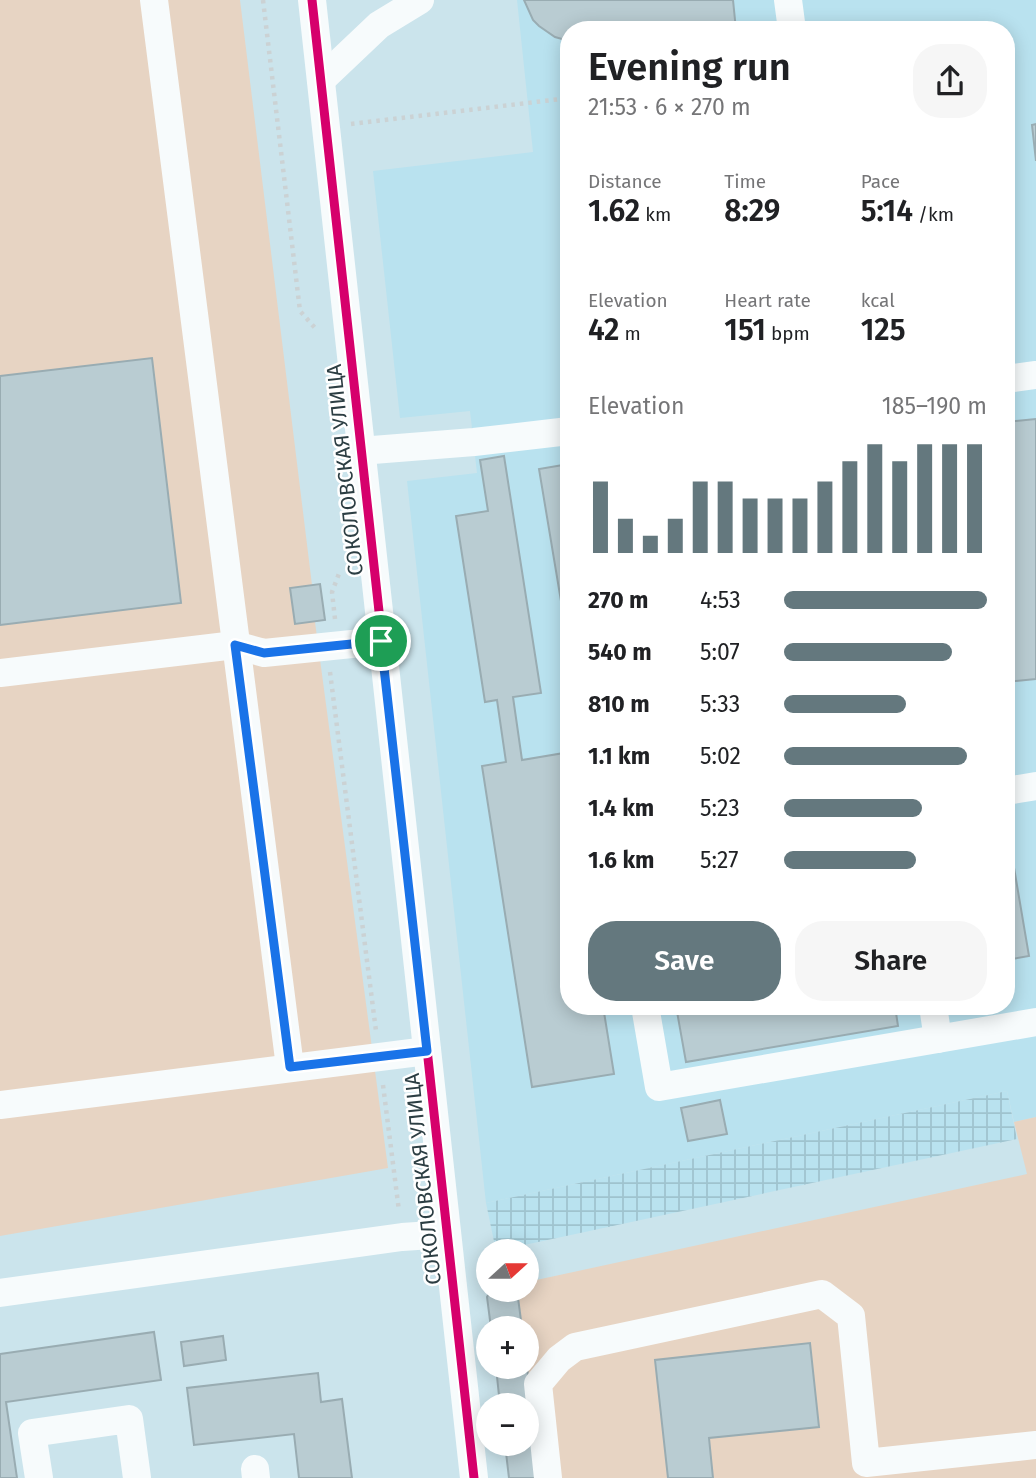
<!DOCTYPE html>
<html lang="en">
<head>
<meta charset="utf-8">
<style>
	body { margin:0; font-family:"Fira Sans",sans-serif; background:#f6f6f6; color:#202124; height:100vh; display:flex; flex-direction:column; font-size:26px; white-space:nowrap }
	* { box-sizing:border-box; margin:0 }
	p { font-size:23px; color:#757577 }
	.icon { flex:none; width:38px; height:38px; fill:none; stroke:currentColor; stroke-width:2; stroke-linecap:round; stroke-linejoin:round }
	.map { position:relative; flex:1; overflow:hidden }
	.drawer { position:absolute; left:560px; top:21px; width:455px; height:994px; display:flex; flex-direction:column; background:#fff; border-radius:28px; box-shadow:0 4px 18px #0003 }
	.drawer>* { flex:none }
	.needle { width:46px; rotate:69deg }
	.buttons { position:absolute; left:476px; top:1239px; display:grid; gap:14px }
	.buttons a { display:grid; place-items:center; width:63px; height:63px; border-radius:50%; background:#fff; box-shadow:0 4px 18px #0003; font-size:35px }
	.pin { position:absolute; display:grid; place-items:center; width:60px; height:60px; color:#fff; margin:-30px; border:4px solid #fff; border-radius:50%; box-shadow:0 2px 7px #0007 }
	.round { display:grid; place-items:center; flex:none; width:74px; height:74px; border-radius:28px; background:#f6f6f6 }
	.head { display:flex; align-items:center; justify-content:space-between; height:119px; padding:0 28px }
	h1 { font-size:38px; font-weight:600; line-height:52px }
	.figures { display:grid; grid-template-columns:repeat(3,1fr); gap:10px; height:119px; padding:7px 28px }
	.figures div { display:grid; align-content:center }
	.figures b { font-size:30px; font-weight:600 }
	.figures small { font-size:19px; font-weight:400 }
	.figures p { font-size:19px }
	.chart { height:196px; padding:14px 28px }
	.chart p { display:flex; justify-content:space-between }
	.chart svg { width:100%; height:126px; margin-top:7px; stroke:#64787e; stroke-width:6 }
	.action { display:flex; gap:14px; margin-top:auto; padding:14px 28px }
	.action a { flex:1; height:80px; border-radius:28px; background:#64787e; color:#fff; font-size:28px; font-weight:600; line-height:80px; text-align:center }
	.action a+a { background:#f6f6f6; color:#202124 }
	ul { padding:0 28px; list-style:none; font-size:23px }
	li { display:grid; grid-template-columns:112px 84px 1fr; align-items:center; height:52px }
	li i { height:18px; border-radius:9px; background:#64787e }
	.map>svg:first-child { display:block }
	.built { fill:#b9e2ef; fill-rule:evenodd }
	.industrial { fill:url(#industrial-grid) }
	.grass { fill:#e7d4c3 }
	.building { fill:#b9ccd2; stroke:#99acb2; stroke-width:2 }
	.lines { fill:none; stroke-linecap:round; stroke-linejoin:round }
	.path { stroke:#cbd2d4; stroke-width:4.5; stroke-dasharray:3.5 5; stroke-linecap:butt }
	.minor { stroke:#f7fbfc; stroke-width:28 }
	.cycleway-casing { stroke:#fff; stroke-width:13 }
	.cycleway { stroke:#d6006c; stroke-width:9 }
	.route-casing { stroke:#fff; stroke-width:14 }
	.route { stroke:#1a73e8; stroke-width:9 }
	.labels { text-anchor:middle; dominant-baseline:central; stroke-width:5; stroke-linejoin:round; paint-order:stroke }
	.street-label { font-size:21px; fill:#2c3e43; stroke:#fff }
</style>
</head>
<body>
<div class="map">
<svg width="1036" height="1478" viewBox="0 0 1036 1478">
	<defs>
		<pattern id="industrial-grid" width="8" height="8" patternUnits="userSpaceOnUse" patternTransform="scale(1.75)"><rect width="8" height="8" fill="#b9e2ef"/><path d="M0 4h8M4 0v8" fill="none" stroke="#9fc3ce"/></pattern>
	</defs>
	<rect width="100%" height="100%" fill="#cbe4ec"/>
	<!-- built -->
	<path class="built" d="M517,0H1036V1117L1014,1122L1007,1091L486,1203L407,481L477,473L470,411L400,418L373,171L533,152ZM569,30H1006V1006H569Z"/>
	<!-- industrial -->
	<polygon class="industrial" points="1007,1091 1017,1139 496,1251 486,1203"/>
	<!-- grass -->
	<g class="grass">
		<polygon points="0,0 240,0 312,585 320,584 325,620 315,622 388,1168 0,1236"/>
		<polygon points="1036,1117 1036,1478 509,1478 505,1444 527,1444 527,1405 500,1405 496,1367 527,1367 527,1328 491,1328 487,1297 491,1290 527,1290 527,1282 1027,1174 1014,1122"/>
	</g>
	<!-- building -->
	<g class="building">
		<polygon points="524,0 733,0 736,30 569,30 569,41 555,37 539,26 533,20"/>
		<polygon points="1036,124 1036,161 1032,125"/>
		<polygon points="1006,328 1009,328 1012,357 1006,358"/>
		<polygon points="152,358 181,603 0,625 0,376"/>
		<polygon points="1036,419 1036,679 1006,682 1006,422"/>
		<polygon points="504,456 541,693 513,697 522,760 564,753 569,785 569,1006 603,1006 614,1074 532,1087 482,766 506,762 497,700 485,702 456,516 488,511 480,460"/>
		<polygon points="569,464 569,649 539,469"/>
		<polygon points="320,584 325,620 295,624 290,588"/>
		<polygon points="1006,844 1010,844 1029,956 1006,960"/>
		<polygon points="676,1006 895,1006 898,1026 686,1062"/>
		<polygon points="720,1100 727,1134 688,1141 681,1108"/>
		<polygon points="491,1290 517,1290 522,1328 491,1328 487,1297"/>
		<polygon points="154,1332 161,1380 6,1402 17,1478 0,1478 0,1354"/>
		<polygon points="223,1336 226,1360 184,1366 181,1342"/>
		<polygon points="810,1343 819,1427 709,1438 713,1478 668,1478 655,1360"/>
		<polygon points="496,1367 527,1367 540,1478 509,1478 505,1444 527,1444 527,1405 500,1405"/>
		<polygon points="318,1373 321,1402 342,1399 352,1478 299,1478 294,1434 194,1445 187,1388"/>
	</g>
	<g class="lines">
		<!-- path -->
		<g class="path">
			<polyline points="263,0 300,311 315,328"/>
			<polyline points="351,124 569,98"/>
			<polyline points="335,619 332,592 340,571"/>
			<polyline points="330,672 376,1031"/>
			<polyline points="383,1085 399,1211"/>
		</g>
		<!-- minor -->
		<g class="minor">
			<polyline points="154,0 290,1067"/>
			<polyline points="312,0 474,1478"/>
			<polyline points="788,0 792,30"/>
			<polyline points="321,80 379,25 420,0"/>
			<polyline points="1006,379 1036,375"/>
			<polyline points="360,451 474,442 569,431"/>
			<polyline points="0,673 235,645 264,653 381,641"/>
			<polyline points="1006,791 1036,786"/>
			<polyline points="645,1006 659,1087 1036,1022"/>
			<polyline points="933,1006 938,1039"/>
			<polyline points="0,1105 427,1051"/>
			<polyline points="0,1293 402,1237 447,1234"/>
			<polyline points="255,1469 256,1478"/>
			<polyline points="39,1478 32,1433 129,1419 137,1478"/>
			<polyline points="548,1478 538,1384 559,1359 575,1347 822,1294 851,1316 866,1463 1036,1445"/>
		</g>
		<!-- cycleway casing -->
		<g class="cycleway-casing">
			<polyline id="cycleway" points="312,0 474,1478"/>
		</g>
		<!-- cycleway -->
		<use href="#cycleway" class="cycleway"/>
	</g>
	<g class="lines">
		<!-- route casing -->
		<g class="route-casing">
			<polygon id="route" points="381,641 427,1051 290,1067 235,645 264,653"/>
		</g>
		<!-- route -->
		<use href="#route" class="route"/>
	</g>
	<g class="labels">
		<!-- street labels -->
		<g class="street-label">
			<text transform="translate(345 470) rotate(-96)">СОКОЛОВСКАЯ УЛИЦА</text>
			<text transform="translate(423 1179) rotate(-96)">СОКОЛОВСКАЯ УЛИЦА</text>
		</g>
	</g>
</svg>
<div class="buttons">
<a><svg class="needle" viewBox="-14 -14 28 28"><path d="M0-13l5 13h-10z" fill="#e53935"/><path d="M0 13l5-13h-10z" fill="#757577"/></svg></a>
<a>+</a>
<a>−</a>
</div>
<div class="pin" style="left:381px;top:641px;background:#1e9e55"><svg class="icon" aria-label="arrive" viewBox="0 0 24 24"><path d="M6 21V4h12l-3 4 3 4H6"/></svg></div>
<section class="drawer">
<div class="head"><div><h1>Evening run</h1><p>21:53 · 6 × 270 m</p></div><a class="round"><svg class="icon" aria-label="share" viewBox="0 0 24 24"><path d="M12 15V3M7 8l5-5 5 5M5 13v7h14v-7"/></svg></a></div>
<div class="figures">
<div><p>Distance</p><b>1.62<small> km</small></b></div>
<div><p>Time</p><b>8:29</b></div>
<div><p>Pace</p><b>5:14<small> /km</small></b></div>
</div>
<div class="figures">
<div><p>Elevation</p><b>42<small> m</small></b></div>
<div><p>Heart rate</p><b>151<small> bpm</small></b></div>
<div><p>kcal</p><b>125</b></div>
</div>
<div class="chart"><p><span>Elevation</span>185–190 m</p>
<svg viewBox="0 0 160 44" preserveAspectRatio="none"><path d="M5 44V19M15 44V32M25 44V38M35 44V32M45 44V19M55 44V19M65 44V25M75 44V25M85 44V25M95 44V19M105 44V12M115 44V6M125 44V12M135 44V6M145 44V6M155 44V6"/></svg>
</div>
<ul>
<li><b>270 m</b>4:53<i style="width:100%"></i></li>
<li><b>540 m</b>5:07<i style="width:83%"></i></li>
<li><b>810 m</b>5:33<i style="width:60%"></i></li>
<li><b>1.1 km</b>5:02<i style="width:90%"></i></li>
<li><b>1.4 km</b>5:23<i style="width:68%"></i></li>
<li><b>1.6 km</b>5:27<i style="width:65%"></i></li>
</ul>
<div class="action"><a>Save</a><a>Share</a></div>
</section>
</div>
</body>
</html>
